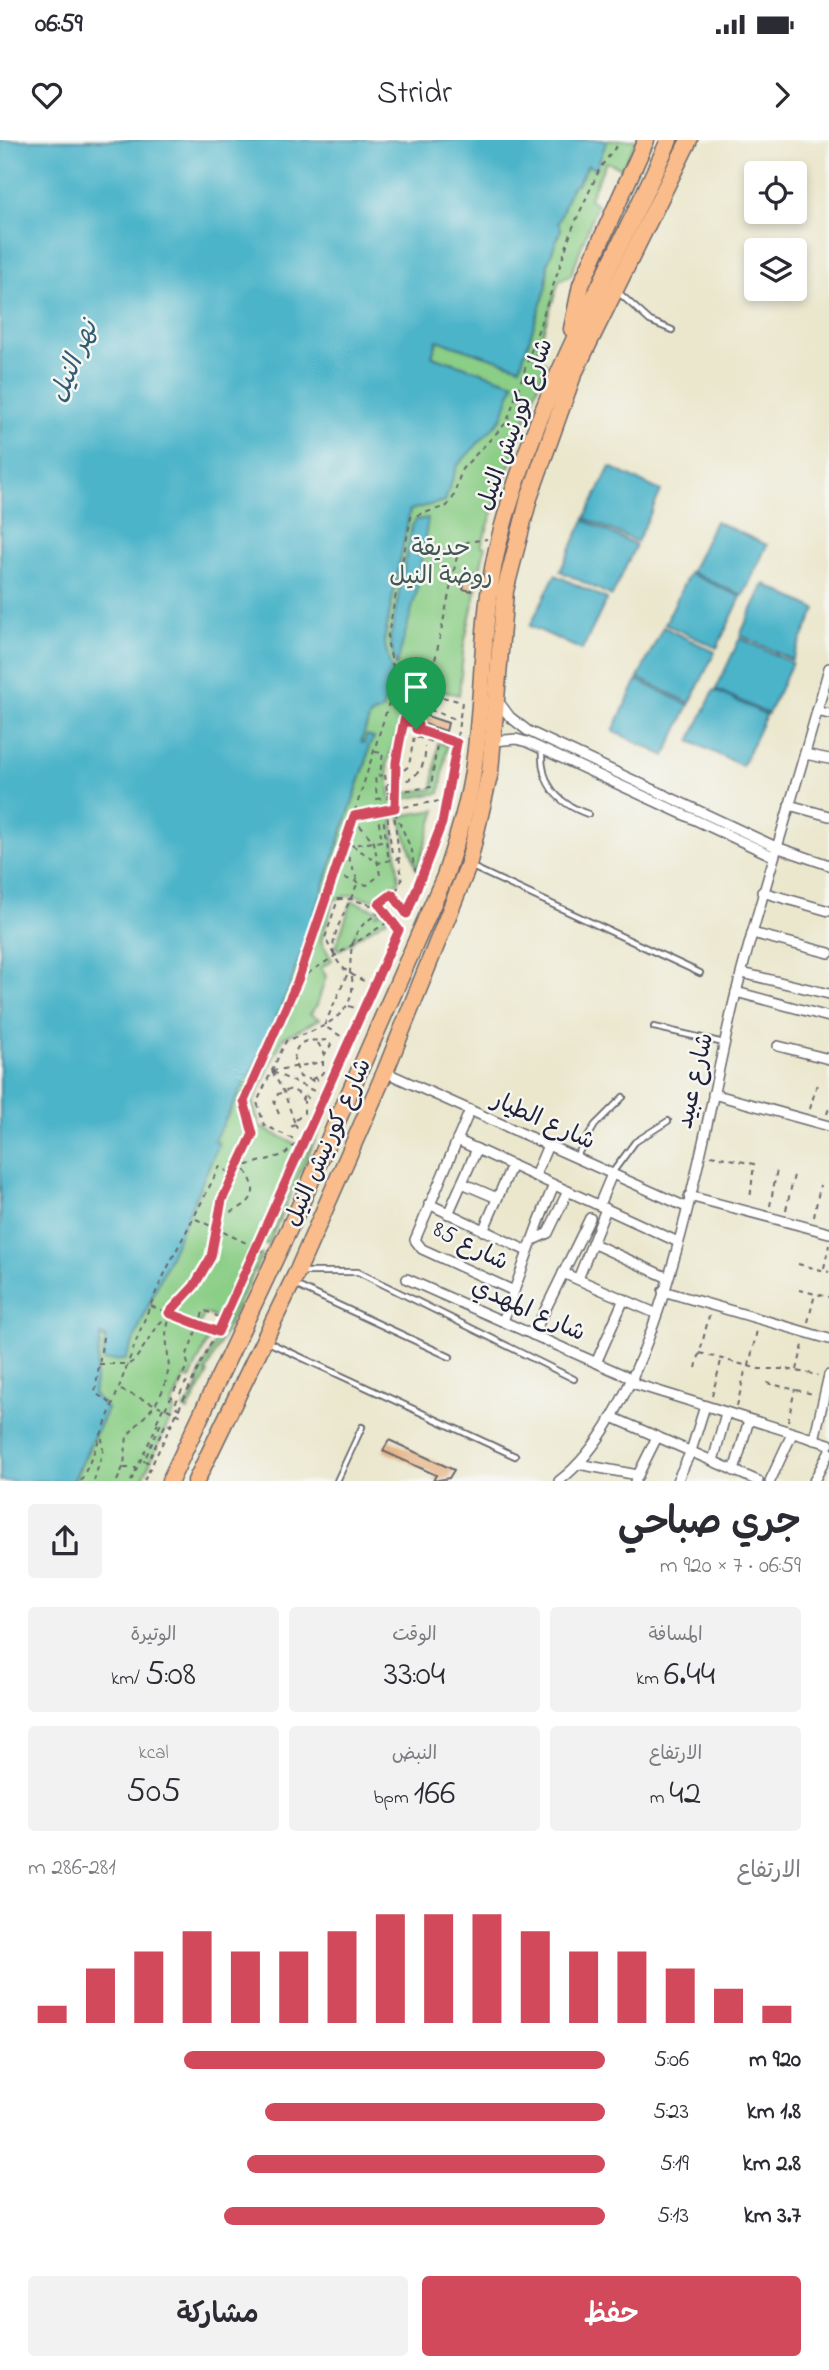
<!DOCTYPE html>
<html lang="ar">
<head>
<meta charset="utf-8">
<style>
	body { margin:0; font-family:"Indie Flower","Playpen Sans Arabic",sans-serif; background:#f2f2f3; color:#2b2b33; direction:rtl; height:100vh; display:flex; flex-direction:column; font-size:26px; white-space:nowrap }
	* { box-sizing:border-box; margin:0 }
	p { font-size:23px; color:#7c7c81 }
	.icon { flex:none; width:38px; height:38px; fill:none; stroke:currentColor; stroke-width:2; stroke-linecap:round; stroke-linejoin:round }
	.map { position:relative; height:1341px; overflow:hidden; direction:ltr }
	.side { display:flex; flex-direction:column; background:#fff; flex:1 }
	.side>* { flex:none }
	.tools { position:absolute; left:744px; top:21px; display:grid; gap:14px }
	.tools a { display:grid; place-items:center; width:63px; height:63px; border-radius:7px; background:#fff; box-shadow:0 4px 10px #0003; font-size:35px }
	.pin { position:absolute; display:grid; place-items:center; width:60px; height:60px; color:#fff; margin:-72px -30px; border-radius:50% 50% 50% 0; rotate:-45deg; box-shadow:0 0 7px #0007 }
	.pin .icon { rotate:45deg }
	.round { display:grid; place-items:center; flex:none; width:74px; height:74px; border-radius:7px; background:#f2f2f3 }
	.headline { display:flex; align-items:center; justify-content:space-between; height:119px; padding:0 28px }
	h1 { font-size:38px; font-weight:600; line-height:52px }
	.figures { display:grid; grid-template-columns:repeat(3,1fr); gap:10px; height:119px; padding:7px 28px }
	.figures div { display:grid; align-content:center; border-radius:7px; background:#f2f2f3; text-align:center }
	.figures b { font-size:35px; font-weight:600 }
	.figures small { font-size:19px; font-weight:400 }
	.figures p { font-size:19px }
	.chart { height:196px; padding:14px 28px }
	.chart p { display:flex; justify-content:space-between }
	.chart svg { width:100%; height:126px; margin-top:7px; stroke:#d1495b; stroke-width:6 }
	.primary-button { display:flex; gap:14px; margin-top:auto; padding:14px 28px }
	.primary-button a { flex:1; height:80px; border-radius:7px; background:#d1495b; color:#fff; font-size:28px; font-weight:600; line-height:80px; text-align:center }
	.primary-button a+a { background:#f2f2f3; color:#2b2b33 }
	ul { padding:0 28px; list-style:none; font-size:23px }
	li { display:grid; grid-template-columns:112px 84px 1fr; align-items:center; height:52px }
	li i { height:18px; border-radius:9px; background:#d1495b }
	.status { display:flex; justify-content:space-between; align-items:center; height:49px; padding:0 35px; background:#fff; direction:ltr }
	.status svg { height:19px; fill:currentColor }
	header { display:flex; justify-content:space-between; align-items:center; height:91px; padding:0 28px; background:#fff; font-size:32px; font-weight:600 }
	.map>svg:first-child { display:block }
	.green { fill:#8bce86; stroke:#567860; stroke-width:2 }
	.water { fill:#4bb4c9; stroke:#366b82; stroke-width:2 }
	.building { fill:#e6b285 }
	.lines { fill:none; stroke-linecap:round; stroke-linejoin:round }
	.lane-casing { stroke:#68676e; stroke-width:8 }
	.street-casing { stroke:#68676e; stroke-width:12 }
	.highway-casing { stroke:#68676e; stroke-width:19 }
	.path { stroke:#68676e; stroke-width:2; stroke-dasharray:5 5; stroke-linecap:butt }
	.lane { stroke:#fff; stroke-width:4.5 }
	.street { stroke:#fff; stroke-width:9 }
	.highway { stroke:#f9bc8a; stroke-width:16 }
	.route-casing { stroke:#fff; stroke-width:14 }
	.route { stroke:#d1495b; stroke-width:9 }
	.labels { text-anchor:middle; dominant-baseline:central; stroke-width:5; stroke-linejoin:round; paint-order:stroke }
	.street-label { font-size:24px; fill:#22223b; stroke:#f6f6f2 }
	.park-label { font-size:24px; fill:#425652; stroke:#f6f6f2 }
	.water-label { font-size:26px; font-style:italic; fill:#325c74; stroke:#f6f6f2 }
</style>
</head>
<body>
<div class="status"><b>06:59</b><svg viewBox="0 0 49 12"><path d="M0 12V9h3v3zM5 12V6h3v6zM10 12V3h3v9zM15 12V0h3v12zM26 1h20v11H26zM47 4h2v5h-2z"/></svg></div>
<header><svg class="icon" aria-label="forward" viewBox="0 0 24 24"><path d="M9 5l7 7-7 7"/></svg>Stridr<svg class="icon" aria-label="heart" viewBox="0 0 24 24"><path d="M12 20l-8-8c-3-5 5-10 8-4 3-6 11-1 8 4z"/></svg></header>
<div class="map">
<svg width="829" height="1341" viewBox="0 0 829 1341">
	<rect width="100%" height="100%" fill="#f6f6f2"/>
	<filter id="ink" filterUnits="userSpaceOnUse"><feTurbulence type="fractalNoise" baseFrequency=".0143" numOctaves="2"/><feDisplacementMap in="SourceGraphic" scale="14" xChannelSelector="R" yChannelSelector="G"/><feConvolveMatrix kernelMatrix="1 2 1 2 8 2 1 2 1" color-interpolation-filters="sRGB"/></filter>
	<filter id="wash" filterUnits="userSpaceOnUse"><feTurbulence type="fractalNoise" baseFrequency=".00686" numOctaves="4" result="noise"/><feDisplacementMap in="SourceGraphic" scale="28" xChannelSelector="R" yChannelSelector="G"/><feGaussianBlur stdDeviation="1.57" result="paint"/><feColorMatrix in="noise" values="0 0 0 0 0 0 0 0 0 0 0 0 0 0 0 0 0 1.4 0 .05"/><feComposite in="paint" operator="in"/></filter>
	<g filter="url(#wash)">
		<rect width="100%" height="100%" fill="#ebe7cd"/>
		<!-- green -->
		<g class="green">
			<path d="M607,0H637L622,28L606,22L589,59L597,64L571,135L559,141L535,217L546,223L481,406L485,407L464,505L459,555L402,541L395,562L406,566L387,623L399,741L375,760L350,755L334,760L321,801L332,820L321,828L326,836L317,865L310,874L320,879L283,898L253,963L260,987L300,1006L220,1180L205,1173L199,1185L202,1189L198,1196L208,1200L190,1239L185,1237L171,1266L175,1269L143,1338L138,1341H74L107,1269L93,1254L101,1195L125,1220L219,1003L214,1000L258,919L290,845L367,620L369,605L361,602L370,576L393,537L384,502L410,370L445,361C448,349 451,334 458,324C482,292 503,287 513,243L432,216L438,200L520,227L546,149L548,122L561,89L558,83L571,48L578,44L588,25L596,29Z"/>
			<polygon points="438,603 447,605 440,653 401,659 401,653 433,649"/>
			<polygon points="436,670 417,730 399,676"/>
			<polygon points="352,761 376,770 379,767 382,771 375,775 382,772 387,779 353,800 356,791 352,803 339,810 336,806"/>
			<polygon points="318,979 323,982 268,1105 262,1102"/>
			<polygon points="257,1113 262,1115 206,1232 208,1233 188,1271 184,1269 197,1249 199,1236"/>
		</g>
		<!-- water -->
		<g class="water">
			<polygon points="0,0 607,0 596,29 588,25 577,44 571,48 558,83 561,89 548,122 546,149 520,227 437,200 432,216 514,243 502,278 457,326 445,361 410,370 384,501 393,537 382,570 370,576 361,602 364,603 367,595 374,598 369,606 367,619 290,845 258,919 214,1000 219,1003 125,1220 103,1221 106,1197 101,1195 93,1254 107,1269 73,1341 0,1341"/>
			<polygon points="610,327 661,351 637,402 585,378"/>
			<polygon points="428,378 417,451 396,527 390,499 412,386 416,380"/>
			<polygon points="584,380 636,405 612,456 560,431"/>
			<polygon points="715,381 767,405 743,456 691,432"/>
			<polygon points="689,433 741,457 717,508 665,484"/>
			<polygon points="555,435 607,459 582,510 530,486"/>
			<polygon points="764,444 816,469 792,520 740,495"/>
			<polygon points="663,487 715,512 690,563 638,538"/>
			<polygon points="740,498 792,523 768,574 716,549"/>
			<polygon points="637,540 689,565 665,616 613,591"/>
			<polygon points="714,550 766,575 742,626 690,601"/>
		</g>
		<g id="blocks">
			<!-- building -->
			<g class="building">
				<polygon points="467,431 475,433 471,451 463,449"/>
				<polygon points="415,572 448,583 446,591 412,580"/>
				<polygon points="389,1300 454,1330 449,1338 433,1341 436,1335 383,1311"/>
			</g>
		</g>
	</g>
	<g filter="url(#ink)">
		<use href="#blocks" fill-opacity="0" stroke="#68676e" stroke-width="2"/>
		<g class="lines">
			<!-- lane casing -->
			<g class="lane-casing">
				<g id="lane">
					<polyline points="618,152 650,181 672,190"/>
					<path d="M542,609C540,643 556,663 588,674"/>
					<polyline points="472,727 700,833"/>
					<polyline points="654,887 724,903"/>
					<polyline points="576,1017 595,985 623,957"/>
					<polyline points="612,1033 635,1002 668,981"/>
					<polyline points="303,1132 358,1132 574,1239"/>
					<polyline points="295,1145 450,1217"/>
					<polyline points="268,1202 515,1316"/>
					<polyline points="337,1341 362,1287"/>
				</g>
			</g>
			<!-- street casing -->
			<g class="street-casing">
				<g id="street">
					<polyline points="498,561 510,577 528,591 776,707 829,725"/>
					<polyline points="817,571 829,574"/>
					<polyline points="494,601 516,599 527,602 773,716"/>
					<polyline points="805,614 829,619"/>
					<polyline points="789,665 829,676"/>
					<polyline points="762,752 829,771"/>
					<polyline points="752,793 829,813"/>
					<polyline points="742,833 829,854"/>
					<polyline points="736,852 829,877"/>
					<polyline points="778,906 829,919"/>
					<polyline points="385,932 686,1067"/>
					<polyline points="713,954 829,986"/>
					<polyline points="470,970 415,1100 422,1109 514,1151"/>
					<polyline points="457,1000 676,1101"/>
					<polyline points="535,1036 548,1005"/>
					<polyline points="462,1043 497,1058"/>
					<polyline points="689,1056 829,1093"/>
					<polyline points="429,1064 527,1111"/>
					<polyline points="599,1065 612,1034"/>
					<polyline points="448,1074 477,1009"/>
					<polyline points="483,1091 512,1025"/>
					<polyline points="535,1099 548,1093 568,1051"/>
					<polyline points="592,1103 666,1137"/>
					<polyline points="563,1133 655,1173"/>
					<polyline points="407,1139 633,1239"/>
					<polyline points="578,1139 606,1069"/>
					<polyline points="663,1151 829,1199"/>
					<path d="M503,1181C521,1134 534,1090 554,1045"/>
					<polyline points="533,1195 590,1078"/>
					<polyline points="596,1223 624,1159"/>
					<polyline points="632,1243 829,1304"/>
					<polyline points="612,1277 758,1341"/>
					<polyline points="814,1300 829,1235"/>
					<polyline points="713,1321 726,1273"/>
					<polyline points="578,1324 638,1335"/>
					<polyline points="734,1331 749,1280"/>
					<path d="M559,1341C666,1260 704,979 737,849C765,741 800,636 829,528"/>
					<polyline points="635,1341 657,1297"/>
					<polyline points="677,1341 691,1311 705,1266"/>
					<polyline points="770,1341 792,1294"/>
					<polyline points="814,1341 829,1312"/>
				</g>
			</g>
			<!-- highway casing -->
			<g class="highway-casing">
				<g id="highway">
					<polyline points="572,189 581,145 646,0"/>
					<path d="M170,1341L298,1070L445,736C457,699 469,663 474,624C485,547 480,469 501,393C539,251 610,133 669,0"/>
					<polyline points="196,1341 298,1130 385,932 468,726 490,632 505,451 529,358 573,235 689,0"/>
				</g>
			</g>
			<!-- path -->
			<g class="path">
				<polyline points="396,536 430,544 457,416 467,402 487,399"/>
				<polyline points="392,550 413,557 398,608 396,652"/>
				<polyline points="401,552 406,538"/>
				<polyline points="411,563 458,580"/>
				<polyline points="405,580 418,585 416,589 457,603"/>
				<polyline points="375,612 383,613 380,634"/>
				<polygon points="385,635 388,658 377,659 375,636"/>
				<polyline points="396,636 409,626 414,596 436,603"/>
				<path d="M387,644C410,644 427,632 425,607"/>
				<polyline points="387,653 431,647 438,597"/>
				<polyline points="395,672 412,711 414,728 422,737"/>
				<polyline points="355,675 446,660"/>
				<polyline points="352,705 378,723 400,718"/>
				<polyline points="335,735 367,745 380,735 374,702 354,679"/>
				<polyline points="393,755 406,773"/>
				<polyline points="380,763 396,751 402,740 394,674"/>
				<polyline points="334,815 325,798 338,759 351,759 374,766 378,762 399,789"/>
				<path d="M350,834C351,801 351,788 383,771"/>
				<polyline points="347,835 324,886 349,901"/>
				<polyline points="299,839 391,780"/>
				<path d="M373,845C308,819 338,792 358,742L344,706L382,701L378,677L383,676L388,715L392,714L387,673L395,672L393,652"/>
				<polyline points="349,866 363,871"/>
				<polyline points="318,903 325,915"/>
				<polyline points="272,931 322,922"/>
				<polyline points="272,932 284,952 295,984"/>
				<polyline points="273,932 325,956"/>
				<polygon points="314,937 317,940 314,943 312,940"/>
				<path d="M312,940L300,937L294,920C297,895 311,902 327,900L331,905L323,917V932L317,940"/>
				<polygon points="305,955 308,958 304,961 302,959"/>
				<polyline points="810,969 818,940"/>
				<polyline points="279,974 274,963 278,954 291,949 303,956"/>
				<polyline points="827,974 829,968"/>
				<polyline points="296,980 304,973 304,961"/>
				<polygon points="295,984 297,987 293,989 292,985"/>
				<path d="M302,1003L264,985L257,962L286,901C317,889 357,879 352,837"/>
				<polyline points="711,1015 754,1024 750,1060"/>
				<polyline points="237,1028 284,1015 298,1002"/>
				<polyline points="770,1066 777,1029"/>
				<polyline points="786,1070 794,1035"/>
				<path d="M221,1075C248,1067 265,1056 243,1027"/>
				<polyline points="814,1077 820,1045"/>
				<polyline points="196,1079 263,1111"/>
				<polyline points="798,1124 829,1132"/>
				<polyline points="824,1128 829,1105"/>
				<polyline points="799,1150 829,1157"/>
				<polyline points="151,1166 217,1192"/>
				<polyline points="808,1182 815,1154"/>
				<polyline points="103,1197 95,1253 114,1265"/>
				<polyline points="700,1213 759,1229 785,1229 818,1235"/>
				<polyline points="99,1224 129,1224 135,1220 159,1184 187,1155 206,1127 215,1106 222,1060 233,1036"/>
				<polyline points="749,1226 757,1190"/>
				<polyline points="696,1228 709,1176"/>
				<polyline points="797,1230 804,1201"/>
				<polyline points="767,1243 813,1254"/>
				<polyline points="121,1250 161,1267"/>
				<polyline points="712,1256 721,1221"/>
				<polyline points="737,1266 746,1227"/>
				<polyline points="163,1268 157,1281 161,1283 144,1321 148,1322 166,1283 172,1286"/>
				<polyline points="165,1269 188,1224 186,1217 204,1170 219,1177 254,1106"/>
				<polyline points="167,1269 184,1277"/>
				<polyline points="180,1269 174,1266 186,1242 189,1244"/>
				<polyline points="788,1281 795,1249"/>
				<polyline points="124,1328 136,1328"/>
				<path d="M81,1341C108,1284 126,1224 150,1166C170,1118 197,1074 219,1027L234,1035L253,994L244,961L298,840L344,706L394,547L395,535L387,500L411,377L447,366L453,358L462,329L507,282L573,87L600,28L618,4"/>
				<polyline points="94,1341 103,1310 102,1298"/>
				<polyline points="117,1341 124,1325 127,1296 155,1265 164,1248 169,1228 166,1194 170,1174"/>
				<polyline points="131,1341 158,1283"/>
				<polyline points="144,1341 271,1078 435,704 451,641 462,562 403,547"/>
			</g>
			<!-- lane -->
			<use href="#lane" class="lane"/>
			<!-- street -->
			<use href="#street" class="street"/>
			<!-- highway -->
			<use href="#highway" class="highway"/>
		</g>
	</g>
	<g class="lines" filter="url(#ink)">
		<!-- route casing -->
		<g class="route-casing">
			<polygon id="route" points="404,580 418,585 416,589 457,603 442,683 407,774 392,754 379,764 399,790 218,1192 169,1173 194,1146 211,1117 222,1060 253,994 244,961 298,840 354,676 395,668 396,622"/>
		</g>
		<!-- route -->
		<use href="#route" class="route"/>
	</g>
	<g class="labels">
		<!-- street labels -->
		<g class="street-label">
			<text transform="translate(516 285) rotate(-70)">شارع كورنيش النيل</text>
			<text transform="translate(696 941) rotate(-77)">شارع عبيد</text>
			<text transform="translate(543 982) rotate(24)">شارع الطيار</text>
			<text transform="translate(329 1003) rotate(-66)">شارع كورنيش النيل</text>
			<text transform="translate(470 1107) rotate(27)">شارع 85</text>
			<text transform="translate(528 1171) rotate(24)">شارع المهدي</text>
		</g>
		<!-- park labels -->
		<g class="park-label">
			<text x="441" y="409">حديقة<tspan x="441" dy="28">روضة النيل</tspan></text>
		</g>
		<!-- water labels -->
		<g class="water-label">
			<text transform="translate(75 222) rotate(-67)">نهر النيل</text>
		</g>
	</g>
</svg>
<div class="tools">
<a><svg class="icon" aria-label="locate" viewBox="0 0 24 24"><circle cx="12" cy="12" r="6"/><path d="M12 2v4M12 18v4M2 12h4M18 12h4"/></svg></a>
<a><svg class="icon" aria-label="layers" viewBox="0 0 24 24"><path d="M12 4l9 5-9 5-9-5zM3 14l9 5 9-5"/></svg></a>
</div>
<div class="pin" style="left:416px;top:589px;background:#1e9e55"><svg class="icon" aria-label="arrive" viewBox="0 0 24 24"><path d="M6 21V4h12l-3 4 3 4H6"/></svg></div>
</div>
<section class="side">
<div class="headline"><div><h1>جري صباحي</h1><p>06:59 · 7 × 920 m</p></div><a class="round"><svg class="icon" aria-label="share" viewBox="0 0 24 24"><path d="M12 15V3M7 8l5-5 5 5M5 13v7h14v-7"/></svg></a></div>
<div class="figures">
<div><p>المسافة</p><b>6.44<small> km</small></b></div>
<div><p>الوقت</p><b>33:04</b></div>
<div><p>الوتيرة</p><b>5:08<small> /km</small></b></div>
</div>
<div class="figures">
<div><p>الارتفاع</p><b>42<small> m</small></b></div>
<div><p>النبض</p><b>166<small> bpm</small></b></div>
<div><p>kcal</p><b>505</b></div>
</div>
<div class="chart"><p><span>الارتفاع</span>281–286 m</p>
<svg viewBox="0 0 160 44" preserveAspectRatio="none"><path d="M5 44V38M15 44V25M25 44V19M35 44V12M45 44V19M55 44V19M65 44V12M75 44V6M85 44V6M95 44V6M105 44V12M115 44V19M125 44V19M135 44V25M145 44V32M155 44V38"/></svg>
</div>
<ul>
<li><b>920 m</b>5:06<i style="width:73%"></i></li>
<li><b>1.8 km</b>5:23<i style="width:59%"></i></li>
<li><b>2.8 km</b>5:19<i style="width:62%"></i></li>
<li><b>3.7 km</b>5:13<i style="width:66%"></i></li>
</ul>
<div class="primary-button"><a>حفظ</a><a>مشاركة</a></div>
</section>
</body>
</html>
